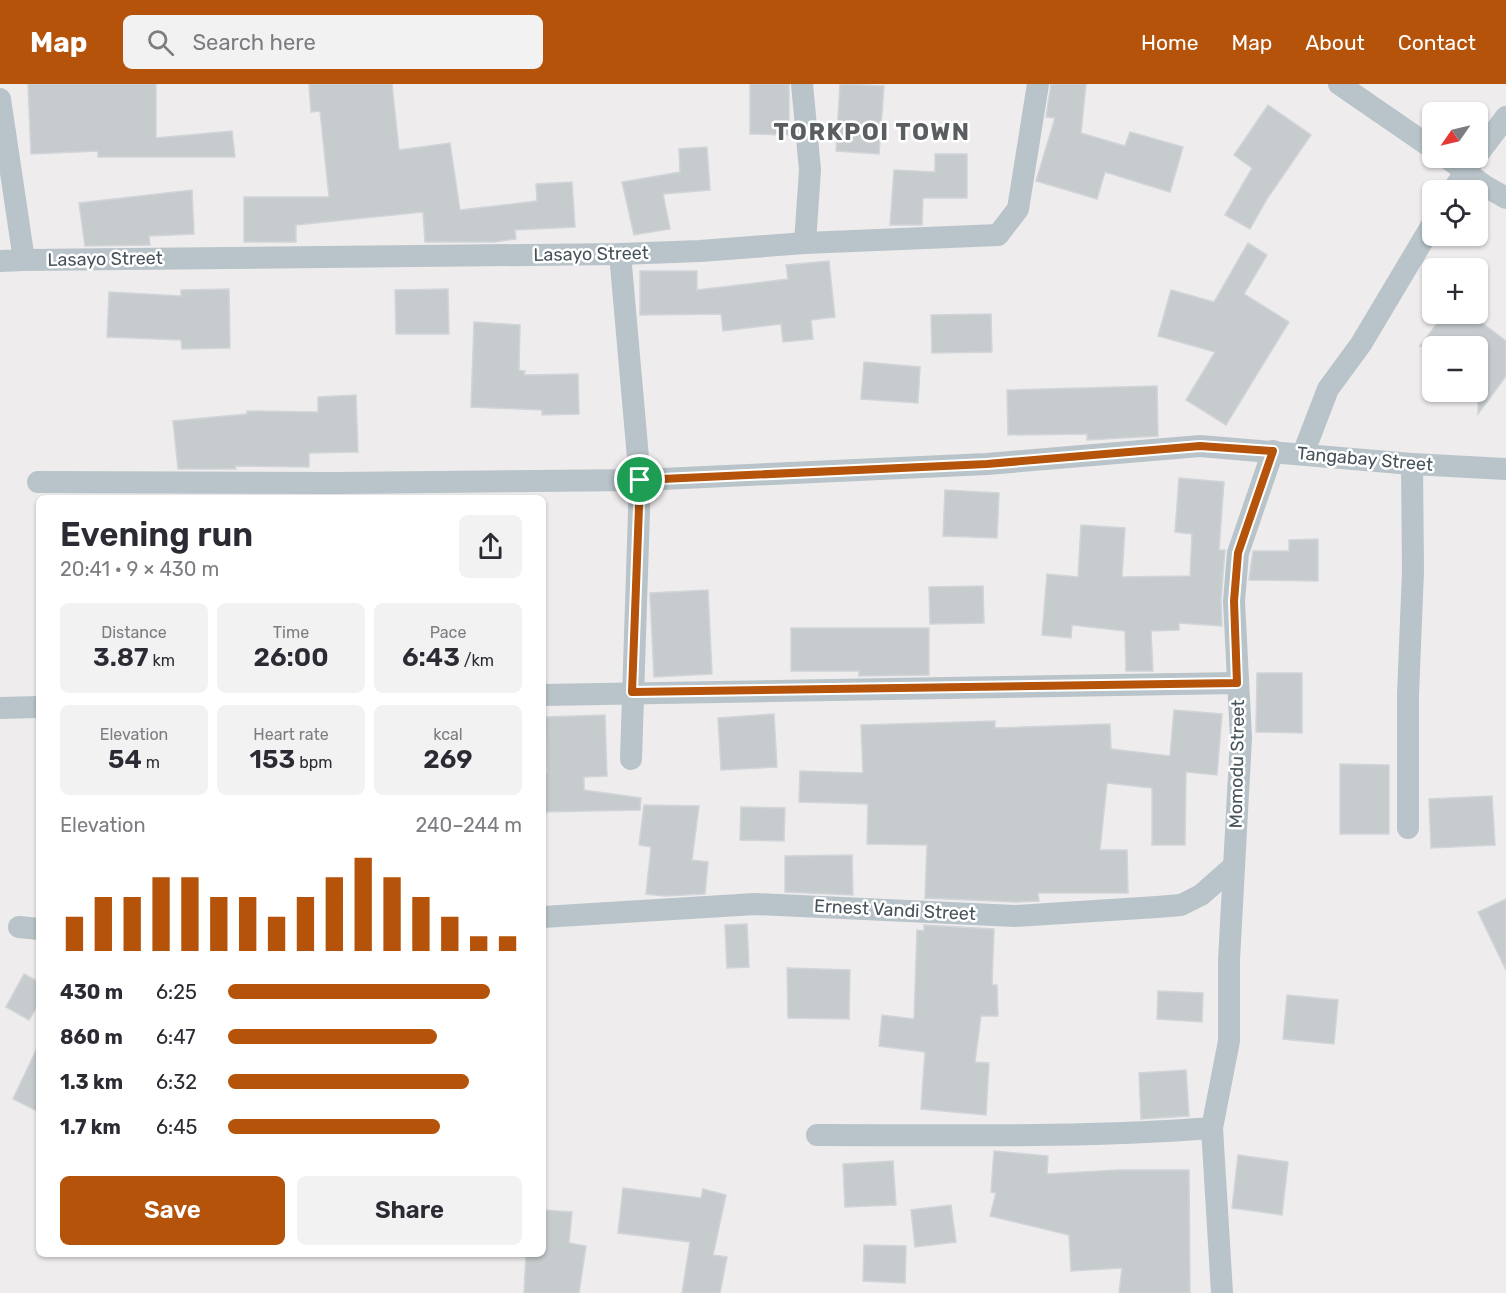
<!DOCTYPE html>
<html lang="en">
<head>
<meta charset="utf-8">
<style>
	body { margin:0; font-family:Rubik,sans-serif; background:#f2f2f3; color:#2b2b33; height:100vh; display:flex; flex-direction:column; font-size:22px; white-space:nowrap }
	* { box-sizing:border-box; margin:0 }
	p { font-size:20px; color:#7c7c81 }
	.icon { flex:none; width:33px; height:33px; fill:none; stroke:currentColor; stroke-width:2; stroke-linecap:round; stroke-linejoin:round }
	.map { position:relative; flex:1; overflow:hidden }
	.drawer { position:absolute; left:36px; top:411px; width:510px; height:762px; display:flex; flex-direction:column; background:#fff; border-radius:9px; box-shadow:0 2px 4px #0004 }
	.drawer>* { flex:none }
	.needle { width:39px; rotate:236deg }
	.buttons { position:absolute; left:1422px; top:18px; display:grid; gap:12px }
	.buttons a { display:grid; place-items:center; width:66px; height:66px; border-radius:9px; background:#fff; box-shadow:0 2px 4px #0004; font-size:30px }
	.pin { position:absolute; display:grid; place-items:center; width:51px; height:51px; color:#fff; margin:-26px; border:3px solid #fff; border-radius:50%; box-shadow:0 2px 6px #0007 }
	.round { display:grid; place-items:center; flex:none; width:63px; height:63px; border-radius:9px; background:#f2f2f3 }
	.head { display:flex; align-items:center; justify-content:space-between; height:102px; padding:0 24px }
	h1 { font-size:33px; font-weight:600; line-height:45px }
	.figures { display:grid; grid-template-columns:repeat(3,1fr); gap:9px; height:102px; padding:6px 24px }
	.figures div { display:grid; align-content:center; border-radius:9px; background:#f2f2f3; text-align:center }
	.figures b { font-size:26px; font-weight:600 }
	.figures small { font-size:16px; font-weight:400 }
	.figures p { font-size:16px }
	.chart { height:168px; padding:12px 24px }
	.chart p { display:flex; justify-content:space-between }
	.chart svg { width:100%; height:108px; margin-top:6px; stroke:#b45309; stroke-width:6 }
	.cta { display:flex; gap:12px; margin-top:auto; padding:12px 24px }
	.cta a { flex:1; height:69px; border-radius:9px; background:#b45309; color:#fff; font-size:24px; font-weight:600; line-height:69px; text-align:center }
	.cta a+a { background:#f2f2f3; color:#2b2b33 }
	ul { padding:0 24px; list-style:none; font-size:20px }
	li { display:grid; grid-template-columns:96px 72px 1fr; align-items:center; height:45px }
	li i { height:15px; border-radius:8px; background:#b45309 }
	header { display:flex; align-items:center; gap:36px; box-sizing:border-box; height:84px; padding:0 30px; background:#b45309; color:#fff }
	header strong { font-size:28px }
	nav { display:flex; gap:33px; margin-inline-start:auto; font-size:21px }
	.search { width:420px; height:54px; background:#f2f2f3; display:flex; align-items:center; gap:15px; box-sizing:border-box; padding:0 21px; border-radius:9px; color:#7c7c81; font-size:22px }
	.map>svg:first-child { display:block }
	.building { fill:#c6cbce; stroke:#d1d4d8; stroke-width:1.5 }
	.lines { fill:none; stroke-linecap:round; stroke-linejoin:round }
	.street { stroke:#b8c4c9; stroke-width:22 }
	.route-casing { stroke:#fff; stroke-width:12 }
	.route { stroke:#b45309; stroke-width:8 }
	.labels { text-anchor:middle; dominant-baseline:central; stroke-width:5; stroke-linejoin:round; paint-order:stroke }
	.street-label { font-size:18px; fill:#465359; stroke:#fff }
	.district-label { font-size:24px; font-weight:bold; letter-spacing:1.5px; fill:#5a5e61; stroke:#fff }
</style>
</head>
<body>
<header>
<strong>Map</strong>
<div class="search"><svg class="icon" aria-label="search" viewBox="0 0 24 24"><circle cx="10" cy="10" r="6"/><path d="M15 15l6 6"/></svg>Search here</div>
<nav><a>Home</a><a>Map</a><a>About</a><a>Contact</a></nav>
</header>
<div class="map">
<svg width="1506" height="1209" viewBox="0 0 1506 1209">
	<rect width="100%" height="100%" fill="#efeced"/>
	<!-- building -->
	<g class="building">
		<polygon points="28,0 156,0 156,54 232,47 235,73 98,73 98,67 31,70"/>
		<polygon points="309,0 392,0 399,66 450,59 460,126 537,117 536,100 572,98 575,143 515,146 516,155 494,158 425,158 423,128 296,141 296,158 244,158 244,113 329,113 320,27 311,28"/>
		<polygon points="750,0 789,0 789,51 750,50"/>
		<polygon points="840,0 884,2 879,70 836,67"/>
		<polygon points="1051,0 1086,0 1081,49 1125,62 1130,48 1183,63 1170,108 1105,88 1097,115 1036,97 1055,34 1046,33"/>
		<polygon points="1268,21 1311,51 1267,115 1250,145 1225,131 1252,84 1234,71"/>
		<polygon points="707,63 710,106 663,110 670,145 634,151 622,98 680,88 679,65"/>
		<polygon points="935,70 967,70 967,114 923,114 922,141 890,141 894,86 935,88"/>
		<polygon points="192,106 194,150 149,152 150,161 85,162 79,119"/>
		<polygon points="1248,159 1267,171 1244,210 1289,238 1226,341 1186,316 1215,268 1158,252 1171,206 1214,218"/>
		<polygon points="829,177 835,233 811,236 813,255 783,258 781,240 723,247 721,230 640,231 640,187 697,187 697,206 788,195 786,181"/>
		<polygon points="229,205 230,264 182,265 181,256 107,253 109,208 181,212 181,206"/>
		<polygon points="448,205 449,250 396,250 395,206"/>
		<polygon points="991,230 992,268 932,269 931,231"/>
		<polygon points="1444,230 1470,230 1506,257 1506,292 1478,330 1478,262 1420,262"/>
		<polygon points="474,238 520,241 519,286 525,287 524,291 578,290 579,330 542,331 542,326 471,323"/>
		<polygon points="864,278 920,283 918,319 861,315"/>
		<polygon points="1157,302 1158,352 1087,356 1087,350 1008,351 1007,306"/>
		<polygon points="356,311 358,368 309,369 309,383 235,382 236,385 178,385 173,337 247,330 247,327 318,328 318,313"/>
		<polygon points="1179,394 1224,398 1219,466 1225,466 1221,516 1222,542 1179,539 1179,546 1151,547 1153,587 1126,587 1125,547 1072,541 1071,554 1042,551 1047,490 1078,493 1081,441 1125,444 1122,493 1190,492 1192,450 1175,448"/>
		<polygon points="945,406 999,409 997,454 943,452"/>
		<polygon points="1318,455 1318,497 1249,496 1253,467 1289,467 1289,456"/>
		<polygon points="983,502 984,539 930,540 929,503"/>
		<polygon points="708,506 712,590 654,593 650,509"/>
		<polygon points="791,544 929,544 929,591 859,592 859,587 791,587"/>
		<polygon points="1257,589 1302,589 1302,649 1256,648"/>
		<polygon points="1174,626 1222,630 1217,691 1186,688 1185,761 1152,761 1152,704 1107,699 1100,766 1127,766 1128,809 1038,809 1039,817 1016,818 925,814 927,761 867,760 868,720 799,718 800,687 863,689 861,641 995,637 995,644 1110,640 1111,665 1170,672"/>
		<polygon points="774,630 777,683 721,686 718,634"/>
		<polygon points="605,631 607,692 584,693 584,706 641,714 640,726 543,728 543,689 547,689 545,633"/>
		<polygon points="1340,680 1389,681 1389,750 1340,750"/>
		<polygon points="1492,712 1495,761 1431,764 1429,715"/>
		<polygon points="644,721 699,722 692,776 708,778 705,810 665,812 646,810 651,763 639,761"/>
		<polygon points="741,723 785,724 784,757 740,756"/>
		<polygon points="852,771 853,811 785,808 785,772"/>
		<polygon points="1506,815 1506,886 1478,828"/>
		<polygon points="747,840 749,883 727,884 725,841"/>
		<polygon points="924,841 994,845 992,901 997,901 998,932 981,932 975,978 989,979 986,1031 921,1025 925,968 879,962 882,931 914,935 917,846 924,847"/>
		<polygon points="787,884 850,886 849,935 788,934"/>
		<polygon points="24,890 39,898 39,919 29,936 6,923"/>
		<polygon points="1158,907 1203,909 1202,938 1157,935"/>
		<polygon points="1287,911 1338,916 1334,960 1283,955"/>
		<polygon points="39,960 39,1028 13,1015"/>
		<polygon points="1186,986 1189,1032 1141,1035 1139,989"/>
		<polygon points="994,1067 1048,1072 1047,1090 1118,1086 1189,1086 1190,1209 1119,1209 1122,1184 1071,1187 1069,1151 990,1132 996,1109 991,1108"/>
		<polygon points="1238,1071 1288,1078 1282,1131 1232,1124"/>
		<polygon points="893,1077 896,1121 845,1123 843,1080"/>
		<polygon points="623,1104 701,1114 703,1105 726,1111 713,1171 727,1173 720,1209 682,1209 690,1158 618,1149"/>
		<polygon points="951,1121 956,1158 915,1163 911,1126"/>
		<polygon points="543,1126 572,1128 569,1159 586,1162 579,1209 524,1209 526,1170 543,1170"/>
		<polygon points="864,1161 906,1162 905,1199 863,1197"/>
	</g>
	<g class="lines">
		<!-- street -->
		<g class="street">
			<polyline points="802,0 810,86 805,159"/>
			<polyline points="1339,0 1432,64"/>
			<polyline points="0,15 24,176 0,177"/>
			<polyline points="1478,70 1506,33"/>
			<polyline points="1447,74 1485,102 1506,114"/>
			<polyline points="1453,106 1474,75"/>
			<polyline points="620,170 640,396 631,675"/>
			<polyline points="24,176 620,170 700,167 805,159 998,151 1018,125 1038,0"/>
			<polyline points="1303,370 1328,305 1361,260 1432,141"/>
			<polyline points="38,398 336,399 640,396 987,380 1200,362 1412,380 1506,385"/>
			<polyline points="543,611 1237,599"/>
			<polyline points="0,624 39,623"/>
			<polyline points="1408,744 1408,611 1413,487 1412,380"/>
			<polyline points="543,833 755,820 1015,832 1157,823 1181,821 1201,811 1234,782"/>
			<polyline points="19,843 39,845"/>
			<polyline points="1212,1044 1222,1209"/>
			<path d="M817,1051C949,1051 1081,1054 1212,1044L1229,957V876L1241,654L1234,517L1238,469L1273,367"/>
		</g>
	</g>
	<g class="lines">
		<!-- route casing -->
		<g class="route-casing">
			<polygon id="route" points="1200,362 1273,367 1238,469 1234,517 1237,599 632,608 640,396 987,380"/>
		</g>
		<!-- route -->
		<use href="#route" class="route"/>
	</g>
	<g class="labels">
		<!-- street labels -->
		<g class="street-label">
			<text transform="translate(591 170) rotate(-1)">Lasayo Street</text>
			<text transform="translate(105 175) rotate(-1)">Lasayo Street</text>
			<text transform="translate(1365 375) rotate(5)">Tangabay Street</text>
			<text transform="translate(1237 680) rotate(-89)">Momodu Street</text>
			<text transform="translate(895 826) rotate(3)">Ernest Vandi Street</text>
		</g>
		<!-- district labels -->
		<g class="district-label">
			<text x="872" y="48">TORKPOI TOWN</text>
		</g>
	</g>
</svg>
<div class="buttons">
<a><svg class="needle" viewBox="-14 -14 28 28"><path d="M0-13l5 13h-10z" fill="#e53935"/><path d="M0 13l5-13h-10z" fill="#7c7c81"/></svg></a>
<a><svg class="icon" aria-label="locate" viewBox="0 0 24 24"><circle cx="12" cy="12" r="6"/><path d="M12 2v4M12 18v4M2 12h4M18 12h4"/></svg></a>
<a>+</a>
<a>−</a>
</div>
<div class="pin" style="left:640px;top:396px;background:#1e9e55"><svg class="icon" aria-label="arrive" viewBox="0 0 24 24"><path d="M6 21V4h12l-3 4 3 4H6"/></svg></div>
<section class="drawer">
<div class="head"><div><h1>Evening run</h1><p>20:41 · 9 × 430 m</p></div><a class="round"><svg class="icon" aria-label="share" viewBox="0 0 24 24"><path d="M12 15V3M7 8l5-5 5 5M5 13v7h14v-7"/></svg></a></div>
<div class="figures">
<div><p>Distance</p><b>3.87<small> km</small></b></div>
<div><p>Time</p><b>26:00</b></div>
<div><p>Pace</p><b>6:43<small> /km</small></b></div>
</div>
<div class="figures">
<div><p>Elevation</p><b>54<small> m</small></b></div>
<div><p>Heart rate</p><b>153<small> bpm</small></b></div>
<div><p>kcal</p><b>269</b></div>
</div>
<div class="chart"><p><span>Elevation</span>240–244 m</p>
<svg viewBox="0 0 160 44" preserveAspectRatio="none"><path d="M5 44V30M15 44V22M25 44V22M35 44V14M45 44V14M55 44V22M65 44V22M75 44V30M85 44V22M95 44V14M105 44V6M115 44V14M125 44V22M135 44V30M145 44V38M155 44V38"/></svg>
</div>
<ul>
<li><b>430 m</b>6:25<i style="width:89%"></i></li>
<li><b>860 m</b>6:47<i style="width:71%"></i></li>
<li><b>1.3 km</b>6:32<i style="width:82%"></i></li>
<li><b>1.7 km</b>6:45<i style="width:72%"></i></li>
</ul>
<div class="cta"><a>Save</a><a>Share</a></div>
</section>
</div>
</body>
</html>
